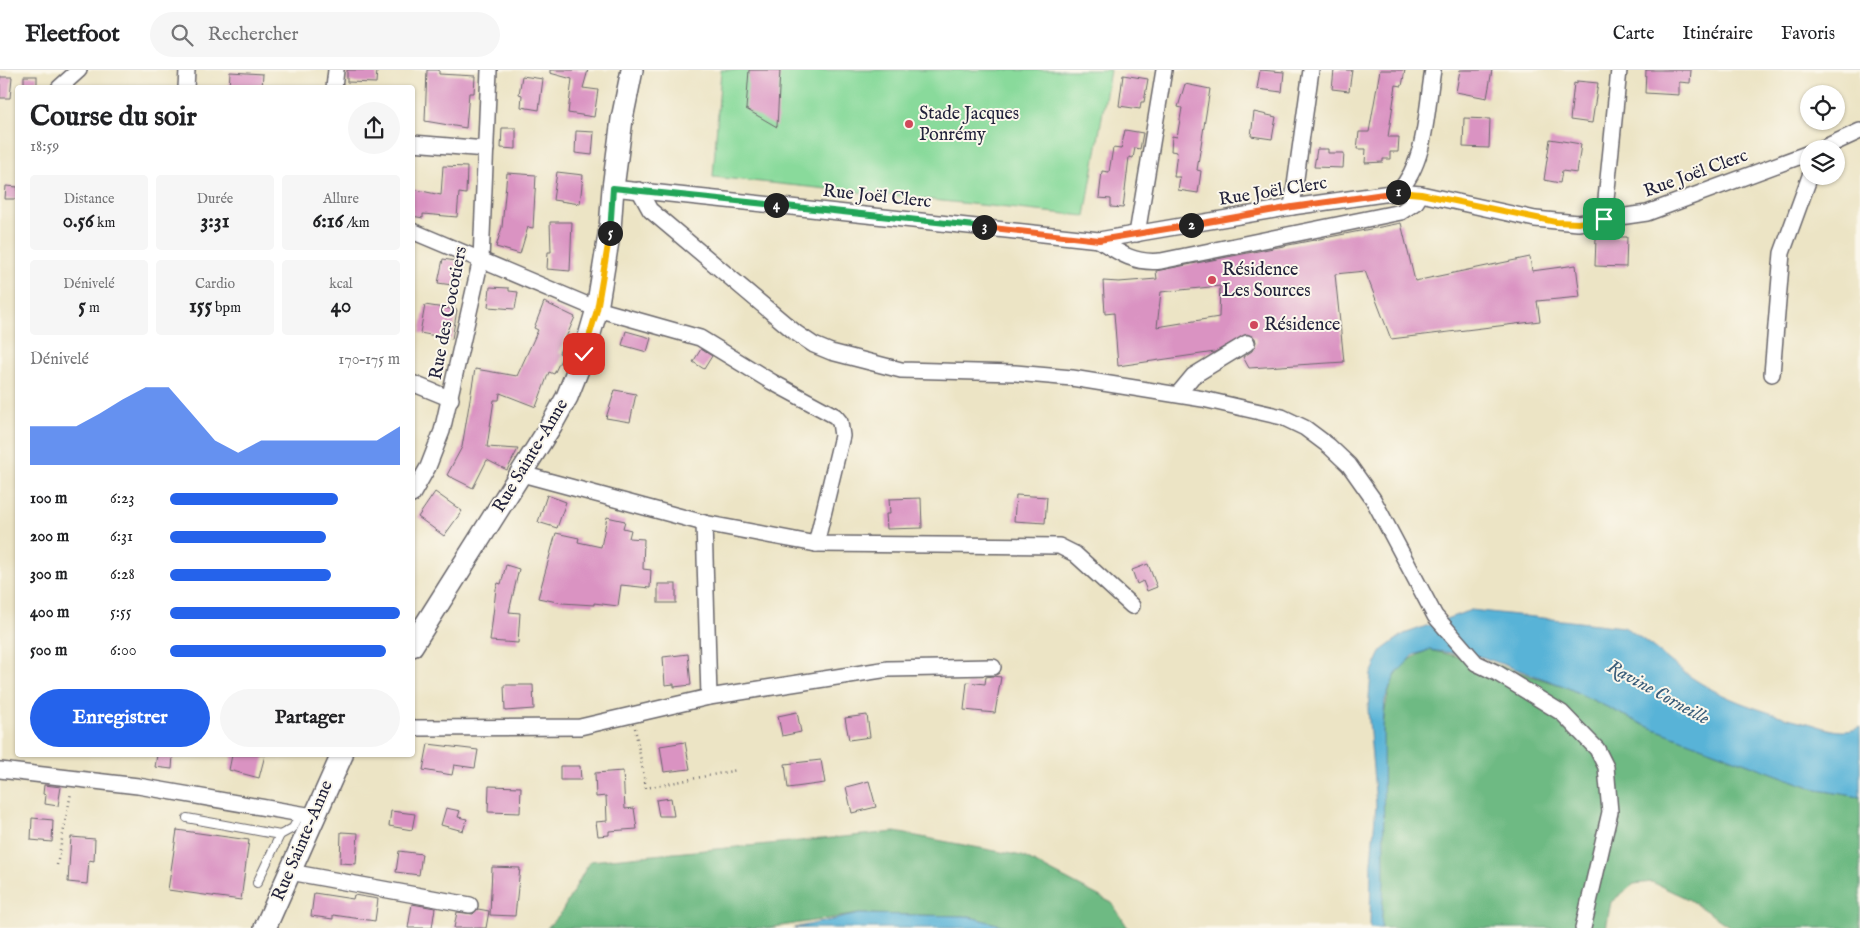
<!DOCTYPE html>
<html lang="fr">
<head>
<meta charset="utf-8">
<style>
	body { margin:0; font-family:"IM FELL English",serif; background:#f6f6f6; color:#202124; height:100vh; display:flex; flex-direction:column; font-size:19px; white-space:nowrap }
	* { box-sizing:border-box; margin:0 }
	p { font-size:16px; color:#757577 }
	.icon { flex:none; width:28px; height:28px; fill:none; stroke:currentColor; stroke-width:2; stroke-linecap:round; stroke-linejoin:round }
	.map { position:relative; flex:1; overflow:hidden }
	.panel { position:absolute; left:15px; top:15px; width:400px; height:672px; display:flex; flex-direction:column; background:#fff; border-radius:5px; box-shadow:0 1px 4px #0004 }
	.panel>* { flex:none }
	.tools { position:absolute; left:1800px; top:15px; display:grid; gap:10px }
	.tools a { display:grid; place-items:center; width:45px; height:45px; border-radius:50%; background:#fff; box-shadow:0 1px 4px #0004; font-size:25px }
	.pin { position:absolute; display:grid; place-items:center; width:42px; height:42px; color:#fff; margin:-21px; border-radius:10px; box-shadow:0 2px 8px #0006 }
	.km { position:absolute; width:25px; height:25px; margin:-12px; border-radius:50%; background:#222; color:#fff; font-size:14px; line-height:25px; text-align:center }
	.round { display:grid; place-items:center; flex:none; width:52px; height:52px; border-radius:26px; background:#f6f6f6 }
	.overview { display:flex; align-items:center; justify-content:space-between; height:85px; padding:0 15px }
	h1 { font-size:28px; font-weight:800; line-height:38px }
	.figures { display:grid; grid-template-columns:repeat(3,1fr); gap:8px; height:85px; padding:5px 15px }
	.figures div { display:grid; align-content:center; border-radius:5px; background:#f6f6f6; text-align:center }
	.figures b { font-size:21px; font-weight:800 }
	.figures small { font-size:14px; font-weight:400 }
	.figures p { font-size:14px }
	.chart { height:140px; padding:10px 15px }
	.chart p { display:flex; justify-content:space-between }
	.chart svg { width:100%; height:90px; margin-top:5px; fill:#2563eb; opacity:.7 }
	.action { display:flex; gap:10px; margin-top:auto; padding:10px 15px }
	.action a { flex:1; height:58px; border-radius:30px; background:#2563eb; color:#fff; font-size:20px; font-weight:800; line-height:58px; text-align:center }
	.action a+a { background:#f6f6f6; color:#202124 }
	ul { padding:0 15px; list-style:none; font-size:16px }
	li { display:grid; grid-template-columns:80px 60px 1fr; align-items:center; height:38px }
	li i { height:12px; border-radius:6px; background:#2563eb }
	header { display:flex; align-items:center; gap:30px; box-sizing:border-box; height:70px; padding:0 25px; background:#fff; border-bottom:1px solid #e0e0e0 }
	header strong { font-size:24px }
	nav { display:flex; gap:28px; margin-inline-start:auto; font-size:18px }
	.search { width:350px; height:45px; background:#f6f6f6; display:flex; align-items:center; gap:12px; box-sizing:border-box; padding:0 18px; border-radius:28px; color:#757577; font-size:19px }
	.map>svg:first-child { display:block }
	.green { fill:#89da9b; stroke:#567e6b }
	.forest { fill:#6eba83; stroke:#486e5f }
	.water { fill:#59b3d7; stroke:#3e6a89 }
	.building { fill:#da93c2; fill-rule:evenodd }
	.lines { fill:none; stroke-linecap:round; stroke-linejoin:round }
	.service-casing { stroke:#69666b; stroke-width:10 }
	.minor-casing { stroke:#69666b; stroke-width:18 }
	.secondary-casing { stroke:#69666b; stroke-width:24 }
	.path { stroke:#69666b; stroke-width:2.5; stroke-dasharray:1 4; stroke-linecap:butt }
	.service { stroke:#fff; stroke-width:8 }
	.minor { stroke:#fff; stroke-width:15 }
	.secondary { stroke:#fff; stroke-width:21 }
	.split-1-casing { stroke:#fff; stroke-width:10 }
	.split-2-casing { stroke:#fff; stroke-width:10 }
	.split-3-casing { stroke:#fff; stroke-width:10 }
	.split-4-casing { stroke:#fff; stroke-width:10 }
	.split-5-casing { stroke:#fff; stroke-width:10 }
	.split-6-casing { stroke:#fff; stroke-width:10 }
	.split-1 { stroke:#f5b400; stroke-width:6 }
	.split-2 { stroke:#f0652b; stroke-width:6 }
	.split-3 { stroke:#f0652b; stroke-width:6 }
	.split-4 { stroke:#22a559; stroke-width:6 }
	.split-5 { stroke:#22a559; stroke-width:6 }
	.split-6 { stroke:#f5b400; stroke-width:6 }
	.poi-dot { fill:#d1495b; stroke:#fbf7ec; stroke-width:2 }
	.labels { text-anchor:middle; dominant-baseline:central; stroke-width:4; stroke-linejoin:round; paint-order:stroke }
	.poi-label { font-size:18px; fill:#22223b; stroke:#fbf7ec; text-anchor:start }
	.street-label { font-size:18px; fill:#22223b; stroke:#fbf7ec }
	.water-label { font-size:19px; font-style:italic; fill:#385c79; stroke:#fbf7ec }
</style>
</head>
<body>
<header>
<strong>Fleetfoot</strong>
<div class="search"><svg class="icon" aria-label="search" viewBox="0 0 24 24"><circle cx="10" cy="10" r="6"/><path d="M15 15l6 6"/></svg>Rechercher</div>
<nav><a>Carte</a><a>Itinéraire</a><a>Favoris</a></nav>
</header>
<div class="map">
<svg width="1860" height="858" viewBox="0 0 1860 858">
	<rect width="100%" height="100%" fill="#fbf7ec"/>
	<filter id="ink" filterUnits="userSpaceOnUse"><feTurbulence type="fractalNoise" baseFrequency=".02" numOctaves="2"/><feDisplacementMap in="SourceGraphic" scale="10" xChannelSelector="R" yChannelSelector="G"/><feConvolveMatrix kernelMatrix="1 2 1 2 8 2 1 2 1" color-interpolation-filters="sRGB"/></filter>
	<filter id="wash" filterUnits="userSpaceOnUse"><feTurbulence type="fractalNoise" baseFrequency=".0096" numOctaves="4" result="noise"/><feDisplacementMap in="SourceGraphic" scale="20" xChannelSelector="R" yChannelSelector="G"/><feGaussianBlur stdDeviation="1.12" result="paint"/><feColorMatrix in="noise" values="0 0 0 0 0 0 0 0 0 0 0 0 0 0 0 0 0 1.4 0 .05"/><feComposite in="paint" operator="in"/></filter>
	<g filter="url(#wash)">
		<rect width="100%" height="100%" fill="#ece4c5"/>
		<!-- green -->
		<polygon class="green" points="721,0 1110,0 1085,146 713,107"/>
		<!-- forest -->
		<g class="forest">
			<path d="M1429,580L1492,594L1564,616L1644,655L1818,720L1860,727V858H1732L1688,829L1652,812L1634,814L1611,832L1606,858H1381C1384,811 1384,764 1383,717C1383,684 1380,650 1390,618C1395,599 1412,586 1429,580Z"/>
			<polygon points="895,762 1022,786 1112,833 1128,858 1012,858 966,846 859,844 768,858 547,858 561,843 590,791"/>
		</g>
		<!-- water -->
		<g class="water">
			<path d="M1471,540L1624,557C1647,570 1666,589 1688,605C1724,630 1766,643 1808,653C1826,658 1843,666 1860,657V727L1818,720L1644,655L1564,616L1482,587L1429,580L1414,585L1396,604L1390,617L1385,630L1383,656L1384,812L1381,858H1370L1371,793L1376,735L1368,639L1371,604L1382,580L1404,564Z"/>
			<polygon points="859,844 966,846 1012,858 794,858"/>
		</g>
		<g id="blocks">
			<!-- building -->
			<g class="building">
				<polygon points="347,0 377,0 376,13 347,12"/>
				<polygon points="427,0 439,0 439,4 475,6 474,23 469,23 466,58 425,51"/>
				<polygon points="550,0 588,0 583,18 598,20 594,47 568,43 572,9 550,3"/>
				<polygon points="749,0 780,0 777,57 746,39"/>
				<polygon points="1260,0 1284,2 1282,22 1257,19"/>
				<polygon points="1334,0 1352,0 1349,21 1332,19"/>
				<polygon points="1380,0 1405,0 1402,16 1396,15 1388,67 1399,67 1398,82 1390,82 1390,89 1383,89 1383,92 1365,93 1366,79 1357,79 1359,62 1369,62"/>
				<polygon points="1460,0 1492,0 1487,28 1456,22"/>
				<polygon points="1646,0 1691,0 1690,13 1679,12 1679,25 1645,23"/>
				<polygon points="230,2 263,4 262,18 229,18"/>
				<polygon points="1123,5 1148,9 1144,32 1141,32 1140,39 1119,36"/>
				<rect x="24" y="6" width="13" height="12"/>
				<polygon points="522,6 543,9 539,40 521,37 522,25 519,24"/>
				<polygon points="0,7 12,7 10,28 0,28"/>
				<polygon points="1577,11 1598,13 1592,53 1570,50 1574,13 1577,14"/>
				<polygon points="1185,14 1210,19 1197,100 1201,101 1198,123 1178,120 1180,107 1174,107 1177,82 1171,81 1172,66 1177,67 1182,38 1178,37"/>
				<polygon points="1254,42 1276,47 1272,69 1251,66"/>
				<polygon points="1464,48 1490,49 1489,78 1463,77"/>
				<polygon points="502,58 516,58 516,79 501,78"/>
				<polygon points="1125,60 1143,63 1140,79 1135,78 1133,88 1129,87 1123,138 1111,137 1111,129 1099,128 1102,101 1109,102 1113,78 1121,79"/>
				<polygon points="576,61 594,62 592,85 575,83"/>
				<polygon points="1550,69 1581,74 1577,103 1562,101 1560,113 1544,110"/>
				<polygon points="1317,79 1328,79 1328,83 1344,83 1343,98 1314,97"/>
				<polygon points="443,96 467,97 466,124 459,123 457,147 423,144 423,148 412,146 412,119 441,125"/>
				<polygon points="557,102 583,105 580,134 553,130"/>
				<polygon points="507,103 536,105 533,158 528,157 520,184 496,177 502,157"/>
				<polygon points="6,116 18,117 18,129 5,129"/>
				<polygon points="550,152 572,152 570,201 547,199 548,182 551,182"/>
				<path d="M1401,153L1415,211L1530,187L1532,201L1576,195L1580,227L1537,231L1540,251L1391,269L1365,201L1335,204L1344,292L1249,298L1243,287L1252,281L1256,272L1255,268L1247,264L1215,282L1118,296L1114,243L1105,244L1103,211L1119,212L1157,209L1156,201ZM1220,216L1219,247L1157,257L1161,222Z"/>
				<polygon points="1604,167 1627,167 1626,197 1595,196 1596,168"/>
				<polygon points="443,189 462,192 459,216 438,213"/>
				<polygon points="490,217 509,218 509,221 518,222 515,239 488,237"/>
				<polygon points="544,232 575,247 559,283 563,285 554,304 549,302 536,337 500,323 499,330 494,330 487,377 518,379 507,400 487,390 473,418 447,405 462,377 475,299 517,306 538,260 534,258"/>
				<polygon points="425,235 457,240 452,269 420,263"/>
				<polygon points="626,261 651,268 647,282 622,275"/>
				<polygon points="701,279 712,286 704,299 693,292"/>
				<polygon points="615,320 636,324 630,352 606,348"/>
				<polygon points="435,422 462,441 444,466 418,447"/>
				<polygon points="547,425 566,432 557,458 538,452"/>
				<polygon points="1016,425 1047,427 1045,453 1014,451"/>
				<polygon points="921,428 922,458 887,459 886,444 890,444 889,429"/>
				<polygon points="607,447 625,451 623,458 631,460 629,468 644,469 643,499 651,500 650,518 621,515 618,536 594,533 594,535 562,533 538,528 556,463 579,468 578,472 601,477"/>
				<polygon points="1148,494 1157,517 1147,521 1143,511 1137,514 1132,500"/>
				<polygon points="506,495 519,499 509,542 520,543 518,573 490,571 496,519 498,513 501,514"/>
				<rect x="658" y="514" width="18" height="19"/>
				<polygon points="688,584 691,615 674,617 674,614 665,615 663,587"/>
				<polygon points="992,606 1001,607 995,643 964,640 967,612 985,614 986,607"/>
				<polygon points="504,615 533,615 534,639 505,641"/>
				<polygon points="797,642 801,662 782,666 778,646"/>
				<polygon points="867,645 870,667 849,670 845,648"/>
				<polygon points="685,672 690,699 664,702 660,676"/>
				<polygon points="428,674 478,680 475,698 454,695 452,705 423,700"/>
				<polygon points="157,685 173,685 172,699 155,697"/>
				<polygon points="232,685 265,685 259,708 229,700"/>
				<polygon points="821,690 825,713 788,718 785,694"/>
				<polygon points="560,696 580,696 581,710 560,710"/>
				<polygon points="623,701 625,739 634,738 637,759 609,761 609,765 598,766 596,752 607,751 606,726 596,727 595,703"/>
				<polygon points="869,711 876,737 852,743 846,717"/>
				<polygon points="44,715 61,717 58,736 45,734 46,725 43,724"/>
				<polygon points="489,716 521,717 520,743 488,742"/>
				<polygon points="671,728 674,746 659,746 656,730"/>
				<polygon points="446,738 460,741 458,747 467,749 463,761 441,755"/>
				<polygon points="391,741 415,744 412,760 389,756"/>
				<polygon points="32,748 53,750 52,772 31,770"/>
				<polygon points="177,760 249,770 241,830 168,820"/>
				<polygon points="341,762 358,763 356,794 340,793"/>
				<polygon points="71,767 95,769 94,791 89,790 87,814 68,812"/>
				<polygon points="399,781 422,784 419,805 396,802"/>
				<polygon points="492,797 520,798 515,846 490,845"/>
				<polygon points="314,823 353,829 354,825 378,829 375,851 333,845 333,849 311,846"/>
				<polygon points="412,834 435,838 432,858 408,858"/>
				<polygon points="478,839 489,841 486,858 454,858 457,842 473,844"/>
			</g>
		</g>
	</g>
	<g filter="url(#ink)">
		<use href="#blocks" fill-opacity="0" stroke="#69666b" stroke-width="1"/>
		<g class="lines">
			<!-- service casing -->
			<g class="service-casing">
				<g id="service">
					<polyline points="187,748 280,765"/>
					<polyline points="257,813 280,765 293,758 300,744"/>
				</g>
			</g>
			<!-- minor casing -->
			<g class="minor-casing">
				<g id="minor">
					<polyline points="59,18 79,0"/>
					<polyline points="186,18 187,0"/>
					<polyline points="334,18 336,0"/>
					<polyline points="412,73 486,79"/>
					<polyline points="1821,79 1860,61"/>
					<polyline points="613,118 1099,170 1292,137 1398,122 1421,124 1535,149 1578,153 1647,143 1809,83"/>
					<polyline points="639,120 650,140 796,263 814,275 831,282 901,300 1015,303 1072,308 1203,329 1282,347 1305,358 1329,376 1349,395 1373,429 1435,546 1476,593 1497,603 1562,643 1597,679 1606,697 1610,742 1583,858"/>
					<path d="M1398,122C1427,91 1426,40 1433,0"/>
					<polyline points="1292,137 1311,0"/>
					<polyline points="1604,149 1619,0"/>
					<polyline points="412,161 597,239 700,268 772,312 835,346 840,352 842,366 816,474"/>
					<polyline points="1137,164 1164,0"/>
					<path d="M1099,170C1119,183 1135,194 1161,191L1401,142L1416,132L1421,124"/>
					<polyline points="1772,304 1782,183 1810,106"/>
					<polyline points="412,313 451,329"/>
					<polyline points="1178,324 1193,306 1247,273"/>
					<polyline points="522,404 704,453 816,474 1059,476 1075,484 1132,536"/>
					<polyline points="412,425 428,397 442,361 481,189 489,0"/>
					<polyline points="704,453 709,627"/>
					<polyline points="412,658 580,657 709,627 888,599 993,597"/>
					<polyline points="0,700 138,716 313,746"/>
					<polyline points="290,802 470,835"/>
				</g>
			</g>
			<!-- secondary casing -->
			<g class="secondary-casing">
				<g id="secondary">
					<polyline points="412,576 552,354 567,327 584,284 597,239 610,159 613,118 622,49 632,0"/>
					<polyline points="265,858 342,685"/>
				</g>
			</g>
			<!-- path -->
			<g class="path">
				<polyline points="635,658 646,718 737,700"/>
				<polyline points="57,795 71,723"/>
			</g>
			<!-- service -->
			<use href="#service" class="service"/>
			<!-- minor -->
			<use href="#minor" class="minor"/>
			<!-- secondary -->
			<use href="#secondary" class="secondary"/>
		</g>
	</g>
	<g class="lines" filter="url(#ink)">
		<!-- split-1 casing -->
		<g class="split-1-casing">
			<polyline id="split-1" points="1398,122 1421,124 1556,152 1578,153 1604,149"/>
		</g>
		<!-- split-2 casing -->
		<g class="split-2-casing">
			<polyline id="split-2" points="1191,155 1292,137 1398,122"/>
		</g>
		<!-- split-3 casing -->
		<g class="split-3-casing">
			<polyline id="split-3" points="984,157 1099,170 1191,155"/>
		</g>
		<!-- split-4 casing -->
		<g class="split-4-casing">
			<polyline id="split-4" points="776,135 984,157"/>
		</g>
		<!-- split-5 casing -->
		<g class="split-5-casing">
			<polyline id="split-5" points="610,163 613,118 776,135"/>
		</g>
		<!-- split-6 casing -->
		<g class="split-6-casing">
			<polyline id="split-6" points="584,284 597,240 610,163"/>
		</g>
		<!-- split-1 -->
		<use href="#split-1" class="split-1"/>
		<!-- split-2 -->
		<use href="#split-2" class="split-2"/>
		<!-- split-3 -->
		<use href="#split-3" class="split-3"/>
		<!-- split-4 -->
		<use href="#split-4" class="split-4"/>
		<!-- split-5 -->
		<use href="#split-5" class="split-5"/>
		<!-- split-6 -->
		<use href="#split-6" class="split-6"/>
	</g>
	<!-- markers -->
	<g class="poi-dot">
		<circle cx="909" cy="54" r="5"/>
		<circle cx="1212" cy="210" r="5"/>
		<circle cx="1254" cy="255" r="5"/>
	</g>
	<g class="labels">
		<!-- poi labels -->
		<g class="poi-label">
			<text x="919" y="44">Stade Jacques<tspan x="919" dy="21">Ponrémy</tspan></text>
			<text x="1222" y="200">Résidence<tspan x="1222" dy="21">Les Sources</tspan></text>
			<text x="1264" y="255">Résidence</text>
		</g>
		<!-- street labels -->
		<g class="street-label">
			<text transform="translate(1696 104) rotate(-20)">Rue Joël Clerc</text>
			<text transform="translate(1273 122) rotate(-9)">Rue Joël Clerc</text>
			<text transform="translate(877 127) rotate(6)">Rue Joël Clerc</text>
			<text transform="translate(449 243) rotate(-79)">Rue des Cocotiers</text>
			<text transform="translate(531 386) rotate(-59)">Rue Sainte-Anne</text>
			<text transform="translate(303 771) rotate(-67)">Rue Sainte-Anne</text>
		</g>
		<!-- water labels -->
		<g class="water-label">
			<text transform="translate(1658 623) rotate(29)">Ravine Corneille</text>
		</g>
	</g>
</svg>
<div class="tools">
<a><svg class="icon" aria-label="locate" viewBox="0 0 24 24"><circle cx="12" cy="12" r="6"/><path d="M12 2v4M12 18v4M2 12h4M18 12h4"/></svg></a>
<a><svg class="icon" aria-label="layers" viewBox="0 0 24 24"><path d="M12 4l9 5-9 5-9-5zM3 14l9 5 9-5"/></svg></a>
</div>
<div class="pin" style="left:1604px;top:149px;background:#1e9e55"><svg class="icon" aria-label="arrive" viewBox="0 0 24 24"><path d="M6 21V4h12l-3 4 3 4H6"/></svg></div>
<div class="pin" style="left:584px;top:284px;background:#d93025"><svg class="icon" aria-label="check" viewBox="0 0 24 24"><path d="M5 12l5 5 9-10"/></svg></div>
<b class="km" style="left:1398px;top:122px">1</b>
<b class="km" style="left:1191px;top:155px">2</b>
<b class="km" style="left:984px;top:157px">3</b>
<b class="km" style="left:776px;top:135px">4</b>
<b class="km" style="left:610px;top:163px">5</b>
<section class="panel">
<div class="overview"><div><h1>Course du soir</h1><p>18:59</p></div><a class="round"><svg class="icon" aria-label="share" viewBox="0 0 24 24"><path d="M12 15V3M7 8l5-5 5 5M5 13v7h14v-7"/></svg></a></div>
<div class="figures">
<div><p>Distance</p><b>0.56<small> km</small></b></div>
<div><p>Durée</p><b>3:31</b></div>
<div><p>Allure</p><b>6:16<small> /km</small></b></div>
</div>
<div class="figures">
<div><p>Dénivelé</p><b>5<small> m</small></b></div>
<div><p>Cardio</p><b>155<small> bpm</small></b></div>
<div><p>kcal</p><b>40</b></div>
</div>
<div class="chart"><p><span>Dénivelé</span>170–175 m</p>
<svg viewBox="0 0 160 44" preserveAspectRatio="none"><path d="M0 44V25L10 25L20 25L30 19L40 12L50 6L60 6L70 19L80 32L90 38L100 32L110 32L120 32L130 32L140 32L150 32L160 25V44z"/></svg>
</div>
<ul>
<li><b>100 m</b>6:23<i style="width:73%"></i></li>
<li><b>200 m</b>6:31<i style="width:68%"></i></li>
<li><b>300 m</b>6:28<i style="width:70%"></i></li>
<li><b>400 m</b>5:55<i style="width:100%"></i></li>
<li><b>500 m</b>6:00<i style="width:94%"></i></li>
</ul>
<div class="action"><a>Enregistrer</a><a>Partager</a></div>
</section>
</div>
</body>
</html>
